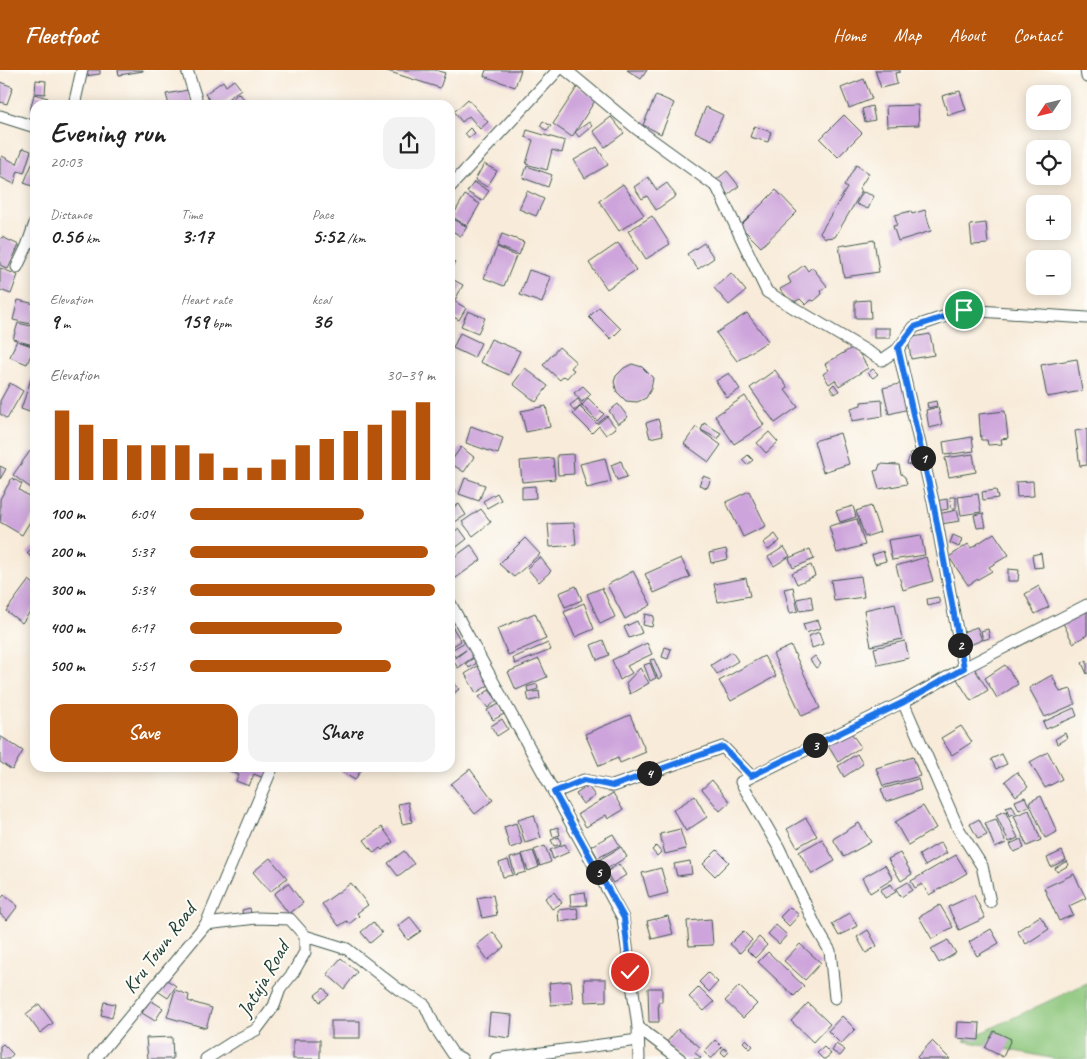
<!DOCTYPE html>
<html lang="en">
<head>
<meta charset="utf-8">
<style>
	body { margin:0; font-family:Caveat,sans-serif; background:#f2f2f2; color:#222; height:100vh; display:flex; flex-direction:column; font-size:19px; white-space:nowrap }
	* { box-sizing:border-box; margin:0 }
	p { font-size:16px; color:#767676 }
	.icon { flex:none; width:28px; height:28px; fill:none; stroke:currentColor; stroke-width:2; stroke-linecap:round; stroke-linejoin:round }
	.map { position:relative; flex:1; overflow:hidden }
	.drawer { position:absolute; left:30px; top:30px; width:425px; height:672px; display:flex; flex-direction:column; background:#fff; border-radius:15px; box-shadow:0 2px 12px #0003 }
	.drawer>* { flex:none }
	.needle { width:32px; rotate:235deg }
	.fabs { position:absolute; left:1026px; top:15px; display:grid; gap:10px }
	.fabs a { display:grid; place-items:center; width:45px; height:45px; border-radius:10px; background:#fff; box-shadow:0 2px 12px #0003; font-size:25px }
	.pin { position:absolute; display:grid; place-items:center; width:42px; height:42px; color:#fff; margin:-21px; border:2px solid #fff; border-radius:50%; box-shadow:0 1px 5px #0007 }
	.km { position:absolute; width:25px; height:25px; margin:-12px; border-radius:50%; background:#222; color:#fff; font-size:14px; line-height:25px; text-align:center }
	.round { display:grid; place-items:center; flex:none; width:52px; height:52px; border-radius:15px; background:#f2f2f2 }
	.overview { display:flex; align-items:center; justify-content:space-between; height:85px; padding:0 20px }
	h1 { font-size:28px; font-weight:800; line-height:38px }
	.stats { display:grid; grid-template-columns:repeat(3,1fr); gap:8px; height:85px; padding:5px 20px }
	.stats div { display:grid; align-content:center }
	.stats b { font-size:21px; font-weight:800 }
	.stats small { font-size:14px; font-weight:400 }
	.stats p { font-size:14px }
	.chart { height:140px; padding:10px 20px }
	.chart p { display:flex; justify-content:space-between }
	.chart svg { width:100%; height:90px; margin-top:5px; stroke:#b45309; stroke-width:6 }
	.button { display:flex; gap:10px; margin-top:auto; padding:10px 20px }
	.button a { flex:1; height:58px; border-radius:15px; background:#b45309; color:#fff; font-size:20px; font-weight:800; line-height:58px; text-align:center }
	.button a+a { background:#f2f2f2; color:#222 }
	ul { padding:0 20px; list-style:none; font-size:16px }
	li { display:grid; grid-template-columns:80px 60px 1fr; align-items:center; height:38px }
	li i { height:12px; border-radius:6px; background:#b45309 }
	header { display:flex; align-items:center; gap:30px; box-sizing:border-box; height:70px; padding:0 25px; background:#b45309; color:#fff }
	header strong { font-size:24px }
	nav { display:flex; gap:28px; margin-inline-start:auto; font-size:18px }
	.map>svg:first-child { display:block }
	.green { fill:#8cc67b; stroke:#568258 }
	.building { fill:#cda4db }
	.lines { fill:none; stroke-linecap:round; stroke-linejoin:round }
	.street-casing { stroke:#40574d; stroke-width:13 }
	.street { stroke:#fff; stroke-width:11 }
	.route-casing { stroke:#fff; stroke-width:10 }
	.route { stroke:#1a73e8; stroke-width:6 }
	.labels { text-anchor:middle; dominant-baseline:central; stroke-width:4; stroke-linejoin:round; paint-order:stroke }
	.street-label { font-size:21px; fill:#1f3d34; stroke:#fdfcf7 }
</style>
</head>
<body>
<header>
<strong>Fleetfoot</strong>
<nav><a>Home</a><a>Map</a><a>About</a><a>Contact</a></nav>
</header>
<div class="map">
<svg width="1087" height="989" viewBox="0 0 1087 989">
	<rect width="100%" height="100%" fill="#fdfcf7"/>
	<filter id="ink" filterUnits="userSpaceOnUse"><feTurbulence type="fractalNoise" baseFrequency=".02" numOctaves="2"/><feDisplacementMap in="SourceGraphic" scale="10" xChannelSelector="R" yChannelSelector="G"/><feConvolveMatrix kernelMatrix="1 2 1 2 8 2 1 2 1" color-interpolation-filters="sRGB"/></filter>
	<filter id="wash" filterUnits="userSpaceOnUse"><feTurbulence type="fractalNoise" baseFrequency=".0096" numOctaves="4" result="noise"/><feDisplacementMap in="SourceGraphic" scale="20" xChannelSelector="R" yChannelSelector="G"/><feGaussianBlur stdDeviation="1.12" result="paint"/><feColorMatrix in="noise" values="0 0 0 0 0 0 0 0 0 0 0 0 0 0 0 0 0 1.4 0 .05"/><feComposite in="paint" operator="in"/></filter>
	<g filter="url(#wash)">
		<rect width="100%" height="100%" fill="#f8ebd9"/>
		<!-- green -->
		<polygon class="green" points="1087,913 1087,989 1056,989 964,971"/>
		<g id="blocks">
			<!-- building -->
			<g class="building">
				<polygon points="84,0 100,0 100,4 85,6"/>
				<polygon points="118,0 143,0 143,1 119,5"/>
				<polygon points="384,0 435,0 445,3 440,18"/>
				<polygon points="486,0 521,0 515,17 484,6"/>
				<polygon points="627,0 647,0 641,9"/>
				<polygon points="875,0 900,0 900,2 895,3 897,14 881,18"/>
				<polygon points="864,9 872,29 849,38 841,18"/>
				<polygon points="36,10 46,11 45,24 35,23"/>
				<polygon points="234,10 241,19 220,35 213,35 205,24 223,11 226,16"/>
				<polygon points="0,12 13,17 7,34 0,32"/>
				<polygon points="578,16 596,29 572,67 553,54"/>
				<polygon points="188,20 191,35 169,35 166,24"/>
				<polygon points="960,21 966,40 948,45 942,26"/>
				<polygon points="238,23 251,35 227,35"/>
				<polygon points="34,24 48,28 47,31 58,35 35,35 35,43 30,41"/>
				<polygon points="656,25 674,33 661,64 643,55"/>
				<polygon points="468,29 488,52 480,59 469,46 462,52 454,42"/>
				<polygon points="918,35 919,55 887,56 886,36"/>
				<polygon points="872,36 875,50 865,52 862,39"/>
				<polygon points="706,37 723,45 712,70 695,62"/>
				<polygon points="844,45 862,63 838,87 820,69"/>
				<polygon points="611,47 624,63 605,77 593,61"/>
				<polygon points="543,51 551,56 547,61 540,56"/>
				<polygon points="589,52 592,56 579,67 575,62"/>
				<polygon points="754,56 771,62 768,72 750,67"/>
				<polygon points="470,58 475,63 469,68 465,63"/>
				<polygon points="527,60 565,71 562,83 552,80 547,100 526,94 533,70 525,67"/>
				<polygon points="597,77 608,95 585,108 574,90"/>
				<polygon points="23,78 31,81 24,103 18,101 14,114 0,107 0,90 2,86 17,94"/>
				<polygon points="35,87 35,117 24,113"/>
				<polygon points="484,94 497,101 487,117 475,110"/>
				<polygon points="856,95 869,103 859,119 862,121 835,167 825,168 820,163 847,118 844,116"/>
				<polygon points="527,96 552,105 548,117 523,108"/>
				<polygon points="727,101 739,116 728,125 716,110"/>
				<polygon points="648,107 657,120 667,113 676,126 656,140 647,126 642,129 634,117"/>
				<polygon points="474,112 489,121 482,131 467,122"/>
				<polygon points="623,114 644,145 619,161 599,131"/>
				<polygon points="776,120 797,142 761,177 740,156"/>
				<polygon points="527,121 544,129 536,146 519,139"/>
				<polygon points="863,122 874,126 868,139 856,134"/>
				<polygon points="465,125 480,134 467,156 452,147"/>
				<polygon points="925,140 931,161 898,171 893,156 897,155 895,145 911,141 912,144"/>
				<polygon points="652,146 670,174 646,189 628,161"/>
				<polygon points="450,147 467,157 461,166 450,160"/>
				<polygon points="986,153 988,174 972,175 970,155"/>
				<polygon points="502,164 524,172 519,185 497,176"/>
				<polygon points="2,167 19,175 8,199 0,195 0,170"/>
				<polygon points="874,170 879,202 844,207 839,176"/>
				<polygon points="618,173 636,200 607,219 589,193"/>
				<polygon points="704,173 714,188 698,199 687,184"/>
				<polygon points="497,177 516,186 504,216 484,208"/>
				<polygon points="450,189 455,193 450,199"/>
				<polygon points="804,195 808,201 812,197 827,216 821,221 822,224 814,231 811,230 806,235 800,229 792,233 780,219 791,213 788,207"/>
				<polygon points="0,198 18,205 11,224 0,220"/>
				<polygon points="529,200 551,207 542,233 520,225"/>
				<polygon points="731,203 746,221 729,235 714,218"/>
				<polygon points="450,208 463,215 455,230 450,227"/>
				<polygon points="18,230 35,234 35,255 13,250"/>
				<polygon points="452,230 466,238 459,250 450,245 450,234"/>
				<polygon points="870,230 871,248 855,248 855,231"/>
				<polygon points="599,237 621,259 611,269 589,247"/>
				<polygon points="468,241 485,248 478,263 461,256"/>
				<polygon points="747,243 768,271 737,291 716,263"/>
				<polygon points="18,253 35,257 33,275 18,271 34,277 27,294 10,287 17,270 13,269"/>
				<rect x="874" y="258" width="16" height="10"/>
				<polygon points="460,263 481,273 474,288 453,278"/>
				<polygon points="930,264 934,285 911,289 908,268"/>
				<polygon points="491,269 520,281 509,305 480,292"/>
				<polygon points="855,276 868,298 839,316 835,310 829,314 823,304 829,300 825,294"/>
				<polygon points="559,277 576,292 571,298 574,300 567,308 564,306 560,310 543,295"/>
				<polygon points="1077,289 1082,321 1047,327 1041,295"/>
				<polygon points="632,294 642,297 653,308 651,319 646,328 637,332 626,331 617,322 614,312 616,306 624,298"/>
				<polygon points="525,298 548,316 536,332 513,314"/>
				<polygon points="873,299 878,304 873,308 868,303"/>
				<polygon points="775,300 788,318 785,320 798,337 775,353 750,318"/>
				<polygon points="729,303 740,319 727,328 716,311"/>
				<polygon points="32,306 35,307 35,344 21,339"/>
				<polygon points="10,313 23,321 7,349 0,344 0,331"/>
				<polygon points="903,313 909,339 889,344 883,318"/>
				<polygon points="834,314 839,321 835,324 830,318"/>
				<polygon points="583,316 591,324 582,332 574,323"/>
				<polygon points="745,326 764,355 734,374 715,346"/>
				<polygon points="588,328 604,344 597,351 582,335 574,341 570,335 578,329 582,335"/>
				<polygon points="882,330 883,346 852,351 851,338 861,335 861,332"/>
				<polygon points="936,331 937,336 928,338 927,333"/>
				<polygon points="618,334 628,347 618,354 609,341"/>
				<polygon points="546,336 550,357 526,362 521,341"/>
				<polygon points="580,337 597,354 607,346 616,358 606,365 599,356 592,363 573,344"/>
				<polygon points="938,337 942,355 929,358 926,340"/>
				<polygon points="1005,341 1008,368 1001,369 1002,374 988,375 987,370 981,370 979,344"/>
				<polygon points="658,349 663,365 650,368 646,353"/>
				<polygon points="704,353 721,363 718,369 701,360"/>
				<polygon points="471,356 503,368 498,384 466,373"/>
				<polygon points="696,357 721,375 709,392 684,374"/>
				<polygon points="1087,359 1087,395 1080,396 1075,361"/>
				<polygon points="769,362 778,372 766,383 757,373"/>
				<polygon points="840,363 849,394 823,402 814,371"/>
				<polygon points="972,367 974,381 945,385 943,372"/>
				<polygon points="461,377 474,387 464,402 450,393"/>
				<polygon points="30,381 35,385 35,421 13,405"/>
				<polygon points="911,382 920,384 917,397 907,394"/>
				<polygon points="573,384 574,404 558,405 557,385"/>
				<polygon points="973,384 976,402 949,407 945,388"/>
				<polygon points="748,385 753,390 747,395 742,390"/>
				<polygon points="553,388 555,409 522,412 520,391"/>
				<polygon points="605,388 611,412 587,418 580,394"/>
				<polygon points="621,391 627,407 617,410 611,395"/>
				<polygon points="880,394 899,395 901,404 905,407 907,414 879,419 874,401 878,400"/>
				<polygon points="0,396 6,399 0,409"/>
				<polygon points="450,405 456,422 450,424"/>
				<polygon points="703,406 711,409 707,418 699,415"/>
				<polygon points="12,408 22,414 19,420 35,430 35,443 22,465 0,452 1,443 0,442 0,429"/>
				<polygon points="465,408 485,415 479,431 459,424"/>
				<polygon points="1033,411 1034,426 1017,427 1016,412"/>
				<polygon points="535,416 536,428 522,429 522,417"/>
				<polygon points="996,420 998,428 983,430 982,422"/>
				<polygon points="749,421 766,456 743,467 726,432"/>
				<polygon points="497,423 501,430 487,438 483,431"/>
				<polygon points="978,424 981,442 961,445 958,427"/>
				<polygon points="950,427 956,427 956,438 951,438"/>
				<polygon points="947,429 948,439 937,441 936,431"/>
				<polygon points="459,434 466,445 450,455 450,439"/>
				<polygon points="853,436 856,447 840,452 836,441"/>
				<polygon points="871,436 880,462 865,467 856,441"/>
				<polygon points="481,439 491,452 473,466 462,452"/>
				<polygon points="957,440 960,451 941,454 938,444"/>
				<polygon points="983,443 986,457 977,458 974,445"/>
				<polygon points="857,449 865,475 837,483 829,456"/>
				<polygon points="574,453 576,475 550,477 548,454"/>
				<polygon points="459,458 467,469 454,479 450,473 450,465"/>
				<polygon points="994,463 1009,485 989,497 992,501 968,515 949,487 968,474 971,478"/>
				<polygon points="775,464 780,471 768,480 763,473"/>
				<polygon points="921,465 925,485 892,490 888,470"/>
				<polygon points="953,465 962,469 959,477 950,473"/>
				<polygon points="525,468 540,484 514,507 499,494"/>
				<polygon points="35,475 35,491 27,483"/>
				<polygon points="471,475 481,490 453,510 450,506 450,490"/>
				<polygon points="784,477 790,486 774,496 768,487"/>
				<polygon points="726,479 728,489 711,493 709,483"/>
				<polygon points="810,479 814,489 793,498 789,488"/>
				<polygon points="883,481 886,491 875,494 872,485"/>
				<polygon points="1041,483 1043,497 1034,498 1032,485"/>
				<polygon points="540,487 551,501 539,512 527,498"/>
				<polygon points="926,487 933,511 903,520 896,496"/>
				<polygon points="681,488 690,507 654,523 645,504"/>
				<polygon points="811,495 815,506 797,514 792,503"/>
				<polygon points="1008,499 1019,500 1018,511 1008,511"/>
				<polygon points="633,501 651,535 625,549 607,515"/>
				<polygon points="861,506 864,527 834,531 831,510"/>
				<polygon points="746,508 750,526 718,532 714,514"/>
				<polygon points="29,510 35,515 35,535 22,553 6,541"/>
				<polygon points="576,516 582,530 565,537 559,523"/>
				<polygon points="1039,516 1049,537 1035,544 1025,524"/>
				<polygon points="793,517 798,541 790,543 784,519"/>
				<polygon points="602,518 615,547 600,554 587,524"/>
				<polygon points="811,526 813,539 800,541 797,529"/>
				<polygon points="938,527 940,533 928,536 927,529"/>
				<polygon points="584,533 594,559 575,567 564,542"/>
				<polygon points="895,533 902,569 871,576 864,540"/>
				<polygon points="1087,540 1087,565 1073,573 1063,553"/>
				<polygon points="535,543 546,569 508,585 497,559"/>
				<polygon points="645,544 654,546 652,557 643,555"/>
				<polygon points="818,550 821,558 806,563 803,554"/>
				<polygon points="637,551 642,563 629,568 624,557"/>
				<polygon points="450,553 461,571 450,578"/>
				<polygon points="977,557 982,570 965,577 960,563"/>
				<polygon points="988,559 990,568 983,570 981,561"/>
				<polygon points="819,562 823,574 812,578 809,566"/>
				<polygon points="603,570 609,585 597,590 591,575"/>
				<polygon points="905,571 909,588 878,595 874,578"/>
				<polygon points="465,572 469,578 476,585 458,598 453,590 466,580 455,587 451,580"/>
				<polygon points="548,573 551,580 515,594 513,588"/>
				<polygon points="647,573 652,584 627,596 632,603 620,610 612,590"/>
				<polygon points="791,576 820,638 802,646 773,584"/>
				<polygon points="665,577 671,579 668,589 662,587"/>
				<polygon points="732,582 738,591 717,604 711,595"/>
				<polygon points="477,586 480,591 469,598 466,593"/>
				<polygon points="764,586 776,606 731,631 719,611"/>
				<polygon points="815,586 821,594 816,598 810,590"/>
				<polygon points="539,589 547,607 516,620 508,602"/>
				<polygon points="654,589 662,607 658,609 650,590"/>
				<polygon points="1087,590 1087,604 1082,593"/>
				<polygon points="650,593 656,608 650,611 644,595"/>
				<polygon points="481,594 492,613 476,623 465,604"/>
				<polygon points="1005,595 1018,614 997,628 985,608"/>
				<polygon points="640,598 649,613 630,624 626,613"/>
				<polygon points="974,598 988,620 971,631 957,609"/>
				<polygon points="1052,605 1060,622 1071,619 1075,634 1045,647 1029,618"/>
				<polygon points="450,609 459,619 450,627"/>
				<polygon points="537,614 538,619 528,622 527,617"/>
				<polygon points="489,620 497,630 488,638 479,627"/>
				<polygon points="539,621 540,629 529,631 527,623"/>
				<polygon points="499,634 504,644 493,650 487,640"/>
				<polygon points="1074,638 1077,646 1046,659 1043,652"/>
				<polygon points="630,645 646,682 620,693 618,688 599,696 585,664"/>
				<polygon points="502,649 508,659 497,666 491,656"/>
				<polygon points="961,656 972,672 952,685 941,668"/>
				<polygon points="849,660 861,677 838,692 827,674"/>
				<polygon points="1065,663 1067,668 1057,674 1055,669"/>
				<polygon points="0,666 23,681 12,700 0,692"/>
				<polygon points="1048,682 1062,709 1045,718 1030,692"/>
				<polygon points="857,684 863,694 844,707 838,696"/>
				<polygon points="1002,684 1007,694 996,699 991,689"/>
				<polygon points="913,687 920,706 883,716 876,698"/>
				<polygon points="222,698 270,698 266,709 254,704 249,716 236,711 239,705"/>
				<polygon points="335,698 362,698 355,710"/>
				<polygon points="470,699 493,730 475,744 451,714"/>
				<polygon points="1017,702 1028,717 1016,726 1005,711"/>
				<polygon points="918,709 921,720 886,732 881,719"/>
				<polygon points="712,710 730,732 720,741 702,719"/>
				<polygon points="588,716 595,726 583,734 576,724"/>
				<polygon points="613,723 623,740 608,749 606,745 586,757 578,744"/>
				<polygon points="695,726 707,747 686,761 673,740"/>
				<polygon points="1041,726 1057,762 1045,768 1029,732"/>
				<polygon points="1025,727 1029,736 1019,740 1015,731"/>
				<polygon points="408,732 412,752 402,754 398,734"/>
				<polygon points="1012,735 1016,743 1009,746 1006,737"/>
				<polygon points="923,736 936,758 908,775 895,752"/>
				<polygon points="1029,740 1041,770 1027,776 1014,746"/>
				<polygon points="1005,741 1018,768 1009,772 996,745"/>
				<polygon points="534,745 541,768 525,773 518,750"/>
				<polygon points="806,748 817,766 797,777 787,759"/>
				<polygon points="979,749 987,765 978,769 970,754"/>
				<polygon points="996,749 1006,773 995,778 985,753"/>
				<polygon points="516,753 522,774 510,778 504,757"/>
				<polygon points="859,753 871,772 844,787 833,769"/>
				<polygon points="382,757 393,772 382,780 380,778 374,783 364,770"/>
				<polygon points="558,757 560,765 553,767 551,759"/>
				<polygon points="680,759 686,779 665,784 660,764"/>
				<polygon points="613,764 620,776 598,788 591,776"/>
				<polygon points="559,767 561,774 554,776 551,770"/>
				<polygon points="822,769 835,791 812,804 799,782"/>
				<polygon points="1021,769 1024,778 1014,782 1010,774"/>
				<polygon points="941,772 947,783 925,796 919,785"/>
				<polygon points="565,774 569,782 553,789 550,780"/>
				<polygon points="545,776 551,792 540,796 534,780"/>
				<polygon points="656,776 661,782 657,786 652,780"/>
				<polygon points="621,777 627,787 605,800 599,790"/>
				<polygon points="717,780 729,792 715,806 703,794"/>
				<polygon points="404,781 414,794 398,806 388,793"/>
				<polygon points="533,781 539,797 528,801 522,784"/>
				<polygon points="1062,781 1066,790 1051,797 1047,788"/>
				<polygon points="900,783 912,804 901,811 888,789"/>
				<polygon points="522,785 526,802 515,805 510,788"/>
				<polygon points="956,785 967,803 929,825 922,814 915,818 911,811"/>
				<polygon points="270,788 287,808 270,822 253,802"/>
				<polygon points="508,790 513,805 503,807 499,793"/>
				<polygon points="690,791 692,804 677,806 674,794"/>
				<polygon points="1067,791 1069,795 1057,802 1055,798"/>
				<polygon points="619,794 626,805 613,813 606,802"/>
				<polygon points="885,795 893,809 870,823 862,808"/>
				<polygon points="661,798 668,823 649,828 642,803"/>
				<polygon points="1074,804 1086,828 1069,836 1073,845 1059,851 1044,818"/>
				<polygon points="908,812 912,820 901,827 896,819"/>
				<polygon points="288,813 303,833 289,844 274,824"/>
				<polygon points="351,813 368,835 357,843 359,846 349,854 347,851 339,856 322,834"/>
				<polygon points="891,814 896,822 885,828 880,820"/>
				<polygon points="554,822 562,833 552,839 545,828"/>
				<polygon points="585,822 587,835 571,836 570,824"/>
				<polygon points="4,825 18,836 7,850 0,844 0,830"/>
				<polygon points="493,825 497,845 482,848 477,828"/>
				<polygon points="974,825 985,848 959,860 948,837"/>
				<polygon points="940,835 953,857 932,869 919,847"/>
				<polygon points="790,837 799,845 789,856 780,847"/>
				<polygon points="250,838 251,844 243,846 242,840"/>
				<polygon points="577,838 579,849 559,852 558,840"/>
				<polygon points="850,843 857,856 839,866 832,854"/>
				<polygon points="668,846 673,864 652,869 647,851"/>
				<polygon points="1040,846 1049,859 1026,874 1017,861"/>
				<polygon points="410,847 421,861 408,870 398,856"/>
				<polygon points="711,849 713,875 689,876 687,851"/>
				<polygon points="373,852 382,863 370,873 361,862"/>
				<polygon points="776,855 787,865 779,874 768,864"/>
				<polygon points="991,859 999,873 977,886 969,872"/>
				<polygon points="868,860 877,876 866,883 857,867"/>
				<polygon points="743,861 752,870 740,883 730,874"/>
				<polygon points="493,862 504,877 488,890 477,875"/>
				<polygon points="759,867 767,875 755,888 747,880"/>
				<polygon points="948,870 956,883 939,893 931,879"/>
				<polygon points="800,874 821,893 805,910 784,891"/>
				<polygon points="768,882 804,916 794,926 758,892"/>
				<polygon points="341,888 357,902 344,919 327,904"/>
				<polygon points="708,903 718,912 709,922 699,912"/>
				<polygon points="164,908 176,916 168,928 156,920"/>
				<polygon points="584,909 606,909 606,931 585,932"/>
				<polygon points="571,911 573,933 551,935 549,913"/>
				<polygon points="739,916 757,934 743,948 725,931"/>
				<polygon points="699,917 714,932 704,941 689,927"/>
				<polygon points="324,918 329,925 320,932 315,925"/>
				<polygon points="648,918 662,918 662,932 658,932 659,952 649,952"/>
				<polygon points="175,920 189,925 188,931 212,938 206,958 167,947"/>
				<polygon points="150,930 163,938 155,951 142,943"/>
				<polygon points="104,932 115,934 112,948 101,945"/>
				<polygon points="808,933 830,954 813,972 791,951"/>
				<polygon points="39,934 53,953 40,963 26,944"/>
				<polygon points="490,943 512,945 510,968 488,965"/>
				<polygon points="842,946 855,959 841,974 828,961"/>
				<rect x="331" y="951" width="29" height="17"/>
				<polygon points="958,952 980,953 979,970 957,968"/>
				<polygon points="678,959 700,977 695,983 701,988 700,989 683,989 665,974"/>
				<polygon points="994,961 1011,969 1003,987 985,978"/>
				<polygon points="172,967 173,989 148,989 146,968"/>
				<polygon points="746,969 753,976 750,979 743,972"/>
				<rect x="293" y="970" width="27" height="19"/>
				<polygon points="715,970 722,977 711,989 704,982"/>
				<polygon points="932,971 950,989 919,989 917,987"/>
				<polygon points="3,974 13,984 9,989 0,989 0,976"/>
				<polygon points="836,974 845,980 840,986 832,981"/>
				<polygon points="824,977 831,984 825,989 823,989 817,983"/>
				<polygon points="724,978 729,982 725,986 721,982"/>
			</g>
		</g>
	</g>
	<g filter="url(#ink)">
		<use href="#blocks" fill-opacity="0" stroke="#40574d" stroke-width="1"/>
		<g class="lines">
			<!-- street casing -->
			<g class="street-casing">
				<g id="street">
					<polyline points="187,0 198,35"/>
					<polyline points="566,0 637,59 717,117 767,222 882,290 898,279 914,257 964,240 1087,248"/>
					<polyline points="1086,0 1087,7"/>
					<polyline points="74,35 82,0"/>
					<polyline points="0,46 35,57"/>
					<polyline points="450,117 558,0"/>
					<polyline points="17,197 27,176 35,153"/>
					<polyline points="898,279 933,431 964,598"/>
					<polyline points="450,533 623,848 638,957 639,989"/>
					<polyline points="903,632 958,758 982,796 990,832"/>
					<polyline points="554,723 584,710 613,716 723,677 751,706"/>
					<polyline points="305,866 347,879 398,919 425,935 435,957 453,984 462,989"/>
					<polyline points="835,928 830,881 816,857 779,778 741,712 903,632 964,598 1087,535"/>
					<polyline points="638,957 680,989"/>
					<polyline points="95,989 206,854 272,698"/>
					<polyline points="206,989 236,970 256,960 274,936 280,919 293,903 305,882 305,866 290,849 256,848 206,854"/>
					<polyline points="496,989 638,970"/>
				</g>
			</g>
			<!-- street -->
			<use href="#street" class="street"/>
		</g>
	</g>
	<g class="lines" filter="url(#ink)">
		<!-- route casing -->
		<g class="route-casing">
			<polyline id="route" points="630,902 624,848 554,722 584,710 613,716 723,677 751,706 904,632 964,598 933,432 898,278 914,257 964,240"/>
		</g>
		<!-- route -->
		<use href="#route" class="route"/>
	</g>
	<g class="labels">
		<!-- street labels -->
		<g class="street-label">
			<text transform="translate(159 878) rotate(-53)">Kru Town Road</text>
			<text transform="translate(263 909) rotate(-60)">Jatuja Road</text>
		</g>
	</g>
</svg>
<div class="fabs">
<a><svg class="needle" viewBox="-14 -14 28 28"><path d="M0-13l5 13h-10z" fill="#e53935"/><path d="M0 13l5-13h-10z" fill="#767676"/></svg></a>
<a><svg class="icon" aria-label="locate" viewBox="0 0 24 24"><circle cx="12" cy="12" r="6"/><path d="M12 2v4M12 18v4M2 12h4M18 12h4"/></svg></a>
<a>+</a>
<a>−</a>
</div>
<div class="pin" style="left:964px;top:240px;background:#1e9e55"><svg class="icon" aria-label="arrive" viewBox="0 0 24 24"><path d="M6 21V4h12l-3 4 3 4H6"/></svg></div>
<div class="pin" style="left:630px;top:902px;background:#d93025"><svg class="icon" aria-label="check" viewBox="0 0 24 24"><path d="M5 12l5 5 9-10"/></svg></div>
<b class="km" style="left:923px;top:388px">1</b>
<b class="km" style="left:960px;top:575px">2</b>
<b class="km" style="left:815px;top:675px">3</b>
<b class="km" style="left:649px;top:703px">4</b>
<b class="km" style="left:598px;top:802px">5</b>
<section class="drawer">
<div class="overview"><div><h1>Evening run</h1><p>20:03</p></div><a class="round"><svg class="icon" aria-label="share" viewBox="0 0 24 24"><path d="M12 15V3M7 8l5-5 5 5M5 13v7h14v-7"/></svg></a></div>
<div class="stats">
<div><p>Distance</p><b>0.56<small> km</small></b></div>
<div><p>Time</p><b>3:17</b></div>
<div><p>Pace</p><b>5:52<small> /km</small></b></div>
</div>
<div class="stats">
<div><p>Elevation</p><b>9<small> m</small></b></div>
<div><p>Heart rate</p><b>159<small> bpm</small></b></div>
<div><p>kcal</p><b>36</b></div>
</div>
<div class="chart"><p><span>Elevation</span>30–39 m</p>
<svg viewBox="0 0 160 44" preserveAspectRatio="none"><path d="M5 44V10M15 44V17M25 44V24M35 44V27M45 44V27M55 44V27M65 44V31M75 44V38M85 44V38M95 44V34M105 44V27M115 44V24M125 44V20M135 44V17M145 44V10M155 44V6"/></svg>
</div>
<ul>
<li><b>100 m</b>6:04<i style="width:71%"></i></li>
<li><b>200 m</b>5:37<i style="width:97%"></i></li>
<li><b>300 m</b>5:34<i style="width:100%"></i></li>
<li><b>400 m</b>6:17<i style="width:62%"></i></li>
<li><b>500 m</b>5:51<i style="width:82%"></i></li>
</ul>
<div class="button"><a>Save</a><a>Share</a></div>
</section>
</div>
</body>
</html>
